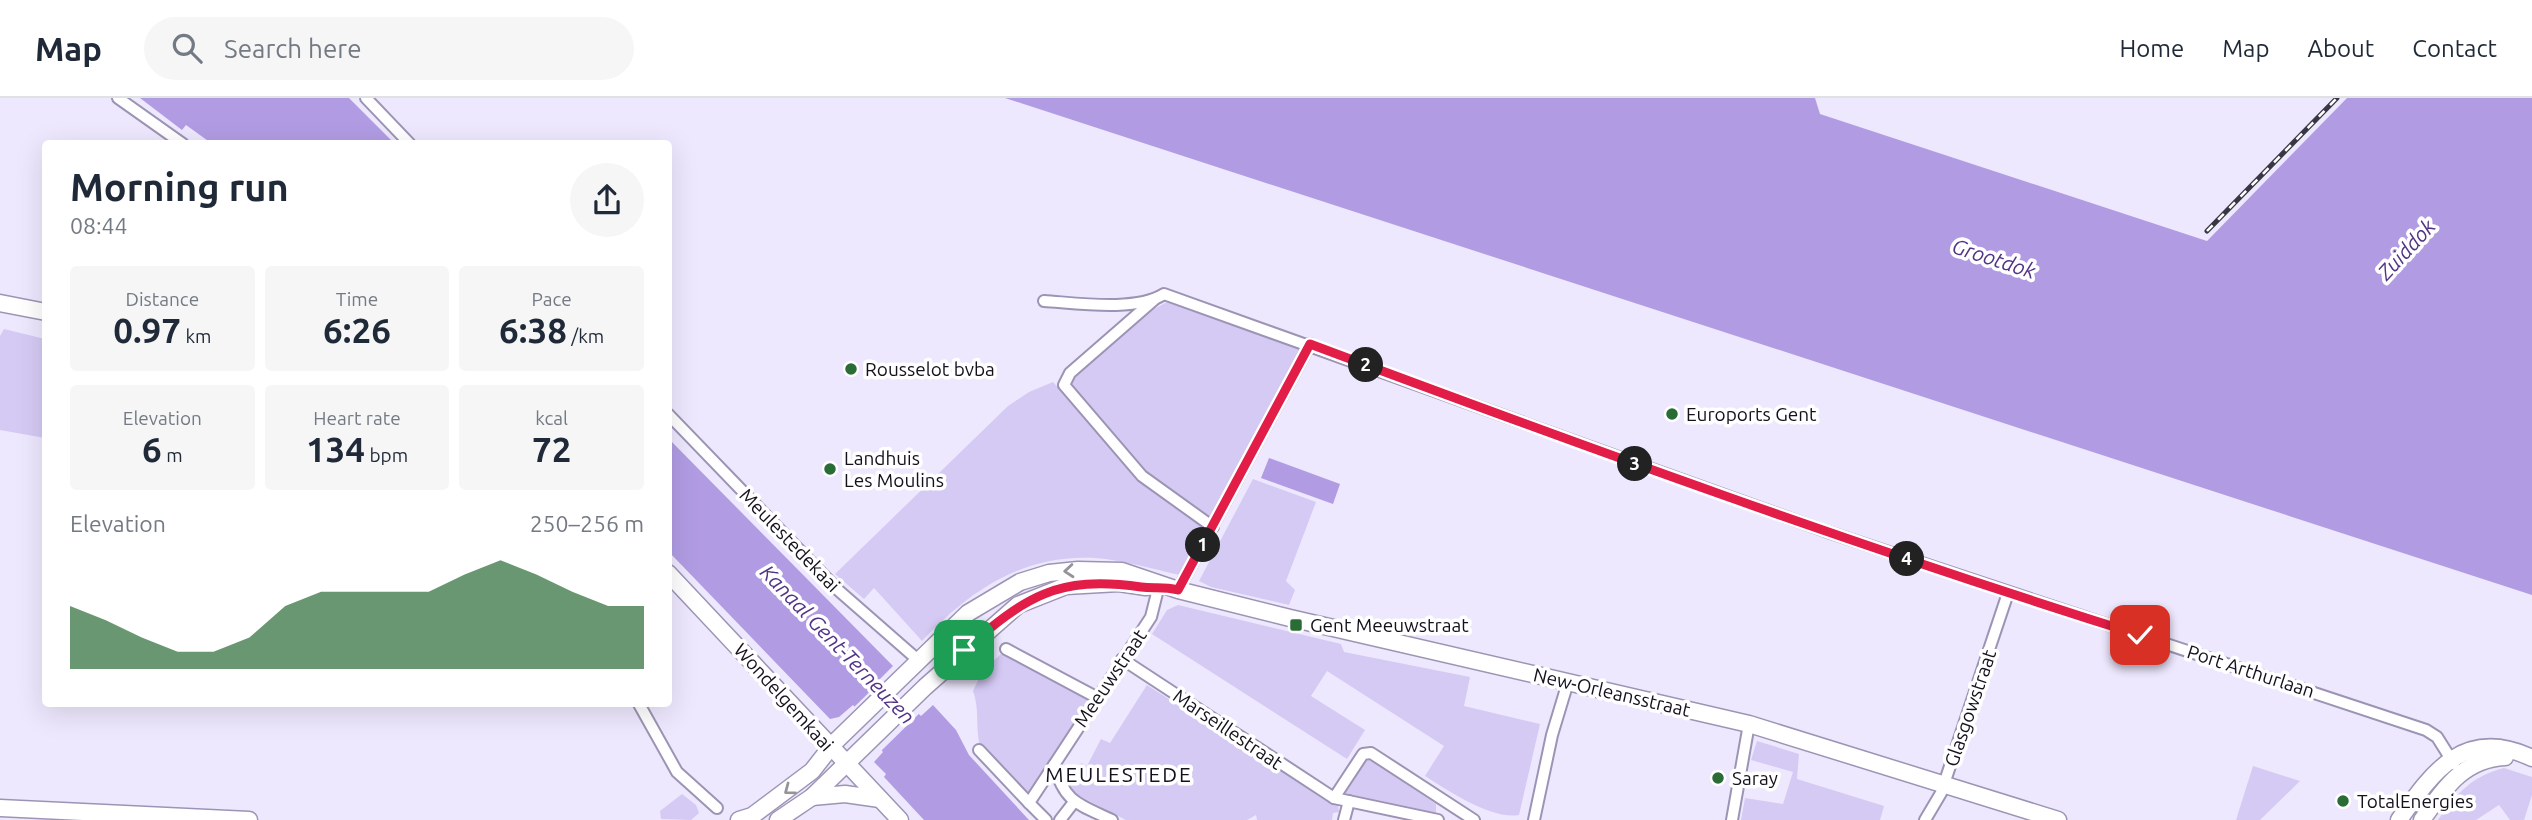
<!DOCTYPE html>
<html lang="en">
<head>
<meta charset="utf-8">
<style>
	body { margin:0; font-family:Ubuntu,sans-serif; background:#f6f6f7; color:#1f2937; height:100vh; display:flex; flex-direction:column; font-size:26px; white-space:nowrap }
	* { box-sizing:border-box; margin:0 }
	p { font-size:23px; color:#747a83 }
	.icon { flex:none; width:38px; height:38px; fill:none; stroke:currentColor; stroke-width:2; stroke-linecap:round; stroke-linejoin:round }
	.map { position:relative; flex:1; overflow:hidden }
	.sheet { position:absolute; left:42px; top:42px; width:630px; height:567px; display:flex; flex-direction:column; background:#fff; border-radius:7px; box-shadow:0 7px 28px #0002 }
	.sheet>* { flex:none }
	.pin { position:absolute; display:grid; place-items:center; width:60px; height:60px; color:#fff; margin:-30px; border-radius:14px; box-shadow:0 4px 10px #0006 }
	.km { position:absolute; width:35px; height:35px; margin:-18px; border-radius:50%; background:#222; color:#fff; font-size:19px; line-height:35px; text-align:center }
	.round { display:grid; place-items:center; flex:none; width:74px; height:74px; border-radius:37px; background:#f6f6f7 }
	.overview { display:flex; align-items:center; justify-content:space-between; height:119px; padding:0 28px }
	h1 { font-size:38px; font-weight:600; line-height:52px }
	.stats { display:grid; grid-template-columns:repeat(3,1fr); gap:10px; height:119px; padding:7px 28px }
	.stats div { display:grid; align-content:center; border-radius:7px; background:#f6f6f7; text-align:center }
	.stats b { font-size:35px; font-weight:600 }
	.stats small { font-size:19px; font-weight:400 }
	.stats p { font-size:19px }
	.chart { height:196px; padding:14px 28px }
	.chart p { display:flex; justify-content:space-between }
	.chart svg { width:100%; height:126px; margin-top:7px; fill:#2a6c36; opacity:.7 }
	header { display:flex; align-items:center; gap:42px; box-sizing:border-box; height:98px; padding:0 35px; background:#fff; border-bottom:2px solid #e0e1e3 }
	header strong { font-size:33px }
	nav { display:flex; gap:38px; margin-inline-start:auto; font-size:24px }
	.search { width:490px; height:63px; background:#f6f6f7; display:flex; align-items:center; gap:18px; box-sizing:border-box; padding:0 24px; border-radius:38px; color:#747a83; font-size:26px }
	.map>svg:first-child { display:block }
	.green { fill:#d5caf4 }
	.water { fill:#b19ce3 }
	.pier { fill:#eee8fe }
	.lines { fill:none; stroke-linecap:round; stroke-linejoin:round }
	.street-casing { stroke:#9d94b5; stroke-width:14 }
	.secondary-casing { stroke:#9d94b5; stroke-width:19 }
	.street { stroke:#fff; stroke-width:10 }
	.secondary { stroke:#fff; stroke-width:16 }
	.rail-casing { stroke:#3a3745; stroke-width:5 }
	.rail { stroke:#fff; stroke-width:2.5; stroke-dasharray:8; stroke-linecap:butt }
	.oneway { stroke:#959499 }
	.route-casing { stroke:#fff; stroke-width:14 }
	.route { stroke:#e11d48; stroke-width:9 }
	.poi-dot { fill:#2a6c36; stroke:#fff; stroke-width:2.5 }
	.labels { text-anchor:middle; dominant-baseline:central; stroke-width:7; stroke-linejoin:round; paint-order:stroke }
	.poi-label { font-size:19px; fill:#14111d; stroke:#fff; text-anchor:start }
	.street-label { font-size:19px; fill:#14111d; stroke:#fff }
	.water-label { font-size:21px; font-style:italic; fill:#523386; stroke:#fff }
	.neighbourhood-label { font-size:21px; letter-spacing:2px; fill:#14111d; stroke:#fff }
</style>
</head>
<body>
<header>
<strong>Map</strong>
<div class="search"><svg class="icon" aria-label="search" viewBox="0 0 24 24"><circle cx="10" cy="10" r="6"/><path d="M15 15l6 6"/></svg>Search here</div>
<nav><a>Home</a><a>Map</a><a>About</a><a>Contact</a></nav>
</header>
<div class="map">
<svg width="2532" height="722" viewBox="0 0 2532 722">
	<rect width="100%" height="100%" fill="#eee8fe"/>
	<!-- green -->
	<g class="green">
		<polygon points="1167,204 1300,251 1212,420 1143,372 1070,290 1078,275 1154,211"/>
		<polygon points="4,231 45,241 45,340 0,332 0,238"/>
		<path d="M1053,284L1140,381L1206,430L1180,477C1152,471 1123,462 1095,460C1023,456 969,493 922,543L874,490L864,501L835,476L1008,308L1029,294Z"/>
		<polygon points="1253,381 1316,404 1286,483 1295,492 1289,507 1211,489 1199,483"/>
		<path d="M1178,507L1341,546L1344,554L1470,579L1464,608L1540,626L1519,717C1492,722 1447,692 1425,678L1444,648L1327,573L1311,598L1365,632L1347,661L1152,536L1167,512Z"/>
		<path d="M1002,555L1091,601L1029,696L1025,697C1015,686 983,661 980,648C975,629 980,612 973,593L982,574Z"/>
		<polygon points="1147,587 1330,705 1338,707 1339,714 1333,715 1332,722 1257,722 1256,717 1247,722 1126,722 1064,690 1081,665 1087,668 1101,641 1110,645"/>
		<polygon points="1757,643 1799,656 1797,681 1884,708 1880,722 1741,722 1745,700 1783,706 1793,674 1751,662"/>
		<polygon points="1364,662 1371,663 1436,706 1436,714 1432,718 1345,697 1345,690"/>
		<polygon points="2253,668 2300,683 2260,722 2236,722"/>
		<path d="M2504,670L2532,679V697L2524,722H2510L2499,707L2476,722H2438C2457,695 2472,678 2504,670Z"/>
		<polygon points="682,696 696,707 699,715 691,722 661,721 660,713"/>
	</g>
	<!-- water -->
	<g class="water">
		<polygon points="140,0 349,0 394,45 211,45 186,27 182,32"/>
		<polygon points="1005,0 1815,0 1820,16 2207,143 2347,0 2532,0 2532,497"/>
		<polygon points="668,340 893,568 874,587 907,621 916,613 921,618 933,607 956,632 969,657 1029,722 924,722 884,679 886,676 874,664 883,654 879,649 886,642 853,607 839,619 830,621 669,454"/>
		<polygon points="1269,360 1340,386 1333,406 1261,380"/>
	</g>
	<!-- pier -->
	<polygon class="pier" points="897,567 878,586 907,617 915,610 920,613 929,606 881,653 876,648 881,642 853,612 846,617"/>
	<g class="lines">
		<!-- street casing -->
		<g class="street-casing">
			<g id="street">
				<polyline points="118,0 183,46"/>
				<polyline points="366,0 410,46"/>
				<polyline points="1155,201 1070,275 1064,287 1142,378 1213,429"/>
				<path d="M1044,203C1076,205 1136,214 1164,196L1825,433L2426,632L2437,639L2454,666"/>
				<polyline points="668,316 838,492 918,562"/>
				<polyline points="1178,492 1310,246"/>
				<polyline points="1006,551 1096,599"/>
				<polyline points="1122,561 1334,700 1438,722"/>
				<polyline points="639,606 677,674 717,710"/>
				<polyline points="979,652 1029,705"/>
				<path d="M1054,667C1065,705 1078,706 1112,722"/>
				<polyline points="1334,700 1363,656 1371,655 1474,722"/>
				<polyline points="1046,722 1029,705 1151,519 1159,487"/>
				<polyline points="1060,722 1074,704"/>
				<polyline points="1344,722 1349,703"/>
				<polyline points="1534,722 1552,637 1568,584"/>
				<polyline points="1732,722 1749,626"/>
				<polyline points="1925,722 1941,695 2008,495"/>
			</g>
		</g>
		<!-- secondary casing -->
		<g class="secondary-casing">
			<g id="secondary">
				<polyline points="0,205 46,214"/>
				<polyline points="668,475 900,722"/>
				<polyline points="812,699 845,696 880,701"/>
				<polyline points="0,710 249,722"/>
				<polyline points="739,722 752,718 812,673 834,645 968,515 1020,484 1049,475 1078,472 1122,473 1178,492 1290,520 1749,626 2058,722"/>
				<polyline points="778,722 812,699 925,589 1018,507 1066,488 1119,485 1146,489"/>
				<path d="M2399,722C2433,673 2465,628 2532,660"/>
				<path d="M2422,722C2444,691 2463,661 2505,659"/>
			</g>
		</g>
		<!-- street -->
		<use href="#street" class="street"/>
		<!-- secondary -->
		<use href="#secondary" class="secondary"/>
		<!-- rail casing -->
		<g class="rail-casing">
			<polyline id="rail" points="2207,133 2337,0"/>
		</g>
		<!-- rail -->
		<use href="#rail" class="rail"/>
	</g>
	<!-- one-way arrows -->
	<defs><path id="oneway-chevron" d="M-2-3.5L2.5 0L-2 3.5" fill="none" stroke-width="1.6" stroke-linecap="round" stroke-linejoin="round" transform="scale(1.75)"/></defs>
	<g class="oneway">
		<use href="#oneway-chevron" transform="translate(1069 473) rotate(175)"/>
		<use href="#oneway-chevron" transform="translate(789 692) rotate(143)"/>
	</g>
	<g class="lines">
		<!-- route casing -->
		<g class="route-casing">
			<path id="route" d="M964,552C1026,499 1056,477 1141,489C1155,491 1162,488 1178,492L1310,246C1585,349 1860,449 2140,537"/>
		</g>
		<!-- route -->
		<use href="#route" class="route"/>
	</g>
	<!-- markers -->
	<g class="poi-dot">
		<circle cx="851" cy="271" r="7"/>
		<circle cx="1672" cy="316" r="7"/>
		<circle cx="830" cy="371" r="7"/>
		<rect x="1289" y="520" width="14" height="14" rx="3.5"/>
		<circle cx="1718" cy="680" r="7"/>
		<circle cx="2343" cy="703" r="7"/>
	</g>
	<g class="labels">
		<!-- poi labels -->
		<g class="poi-label">
			<text x="865" y="271">Rousselot bvba</text>
			<text x="1686" y="316">Euroports Gent</text>
			<text x="844" y="360">Landhuis<tspan x="844" dy="22">Les Moulins</tspan></text>
			<text x="1310" y="527">Gent Meeuwstraat</text>
			<text x="1732" y="680">Saray</text>
			<text x="2357" y="703">TotalEnergies</text>
		</g>
		<!-- street labels -->
		<g class="street-label">
			<text transform="translate(790 442) rotate(46)">Meulestedekaai</text>
			<text transform="translate(2251 573) rotate(18)">Port Arthurlaan</text>
			<text transform="translate(1110 580) rotate(-56)">Meeuwstraat</text>
			<text transform="translate(1612 594) rotate(13)">New-Orleansstraat</text>
			<text transform="translate(784 599) rotate(48)">Wondelgemkaai</text>
			<text transform="translate(1970 610) rotate(-71)">Glasgowstraat</text>
			<text transform="translate(1228 631) rotate(34)">Marseillestraat</text>
		</g>
		<!-- water labels -->
		<g class="water-label">
			<text transform="translate(2406 151) rotate(-47)">Zuiddok</text>
			<text transform="translate(1994 160) rotate(18)">Grootdok</text>
			<text transform="translate(838 546) rotate(46)">Kanaal Gent-Terneuzen</text>
		</g>
		<!-- neighbourhood labels -->
		<g class="neighbourhood-label">
			<text x="1119" y="676">MEULESTEDE</text>
		</g>
	</g>
</svg>
<div class="pin" style="left:964px;top:552px;background:#1e9e55"><svg class="icon" aria-label="arrive" viewBox="0 0 24 24"><path d="M6 21V4h12l-3 4 3 4H6"/></svg></div>
<div class="pin" style="left:2140px;top:537px;background:#d93025"><svg class="icon" aria-label="check" viewBox="0 0 24 24"><path d="M5 12l5 5 9-10"/></svg></div>
<b class="km" style="left:1203px;top:447px">1</b>
<b class="km" style="left:1366px;top:267px">2</b>
<b class="km" style="left:1635px;top:366px">3</b>
<b class="km" style="left:1907px;top:461px">4</b>
<section class="sheet">
<div class="overview"><div><h1>Morning run</h1><p>08:44</p></div><a class="round"><svg class="icon" aria-label="share" viewBox="0 0 24 24"><path d="M12 15V3M7 8l5-5 5 5M5 13v7h14v-7"/></svg></a></div>
<div class="stats">
<div><p>Distance</p><b>0.97<small> km</small></b></div>
<div><p>Time</p><b>6:26</b></div>
<div><p>Pace</p><b>6:38<small> /km</small></b></div>
</div>
<div class="stats">
<div><p>Elevation</p><b>6<small> m</small></b></div>
<div><p>Heart rate</p><b>134<small> bpm</small></b></div>
<div><p>kcal</p><b>72</b></div>
</div>
<div class="chart"><p><span>Elevation</span>250–256 m</p>
<svg viewBox="0 0 160 44" preserveAspectRatio="none"><path d="M0 44V22L10 27L20 33L30 38L40 38L50 33L60 22L70 17L80 17L90 17L100 17L110 11L120 6L130 11L140 17L150 22L160 22V44z"/></svg>
</div>
</section>
</div>
</body>
</html>
